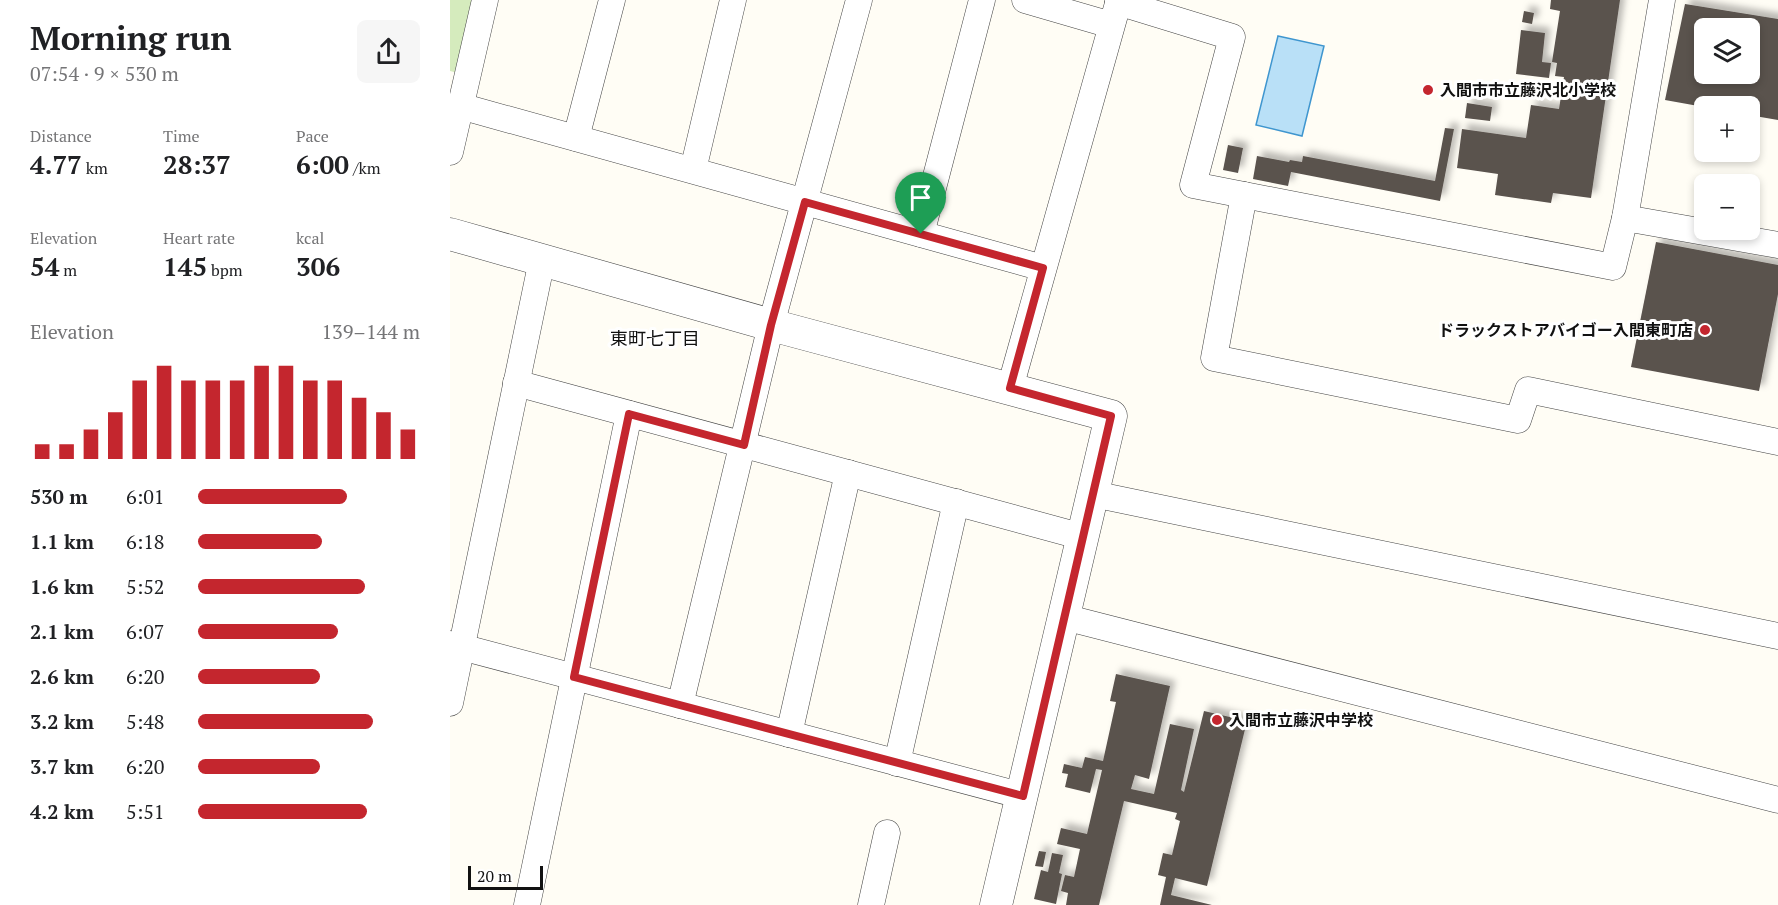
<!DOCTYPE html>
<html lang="en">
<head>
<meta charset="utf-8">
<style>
	body { margin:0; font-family:"PT Serif","Noto Sans JP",serif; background:#f6f6f6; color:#202124; height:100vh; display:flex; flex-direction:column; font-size:22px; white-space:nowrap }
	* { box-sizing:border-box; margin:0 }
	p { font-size:20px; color:#757577 }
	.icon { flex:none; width:33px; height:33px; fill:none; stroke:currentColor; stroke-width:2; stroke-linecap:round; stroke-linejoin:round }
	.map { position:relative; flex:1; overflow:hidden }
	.side { display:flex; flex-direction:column; background:#fff; width:450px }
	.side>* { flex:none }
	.fabs { position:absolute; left:1244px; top:18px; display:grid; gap:12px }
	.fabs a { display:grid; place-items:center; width:66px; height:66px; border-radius:9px; background:#fff; box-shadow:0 3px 9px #0003; font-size:30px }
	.scale { position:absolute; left:18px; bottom:15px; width:75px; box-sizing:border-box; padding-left:6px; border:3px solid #111; border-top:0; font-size:16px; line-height:21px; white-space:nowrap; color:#111; -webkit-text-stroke:4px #fff; paint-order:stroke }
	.pin { position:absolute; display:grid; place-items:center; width:51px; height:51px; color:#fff; margin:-62px -26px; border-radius:50% 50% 50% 0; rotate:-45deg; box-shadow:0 0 6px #0007 }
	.pin .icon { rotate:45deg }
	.round { display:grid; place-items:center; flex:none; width:63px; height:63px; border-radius:9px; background:#f6f6f6 }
	.overview { display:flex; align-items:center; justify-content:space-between; height:102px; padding:0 30px }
	h1 { font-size:33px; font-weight:600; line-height:45px }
	.stats { display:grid; grid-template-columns:repeat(3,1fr); gap:9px; height:102px; padding:6px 30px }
	.stats div { display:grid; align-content:center }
	.stats b { font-size:26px; font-weight:600 }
	.stats small { font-size:16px; font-weight:400 }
	.stats p { font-size:16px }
	.chart { height:168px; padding:12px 30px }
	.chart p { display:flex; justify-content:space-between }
	.chart svg { width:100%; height:108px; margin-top:6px; stroke:#c4262e; stroke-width:6 }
	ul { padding:0 30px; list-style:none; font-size:20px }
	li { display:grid; grid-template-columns:96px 72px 1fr; align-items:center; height:45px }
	li i { height:15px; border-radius:8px; background:#c4262e }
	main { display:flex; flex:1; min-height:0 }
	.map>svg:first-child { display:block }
	.green { fill:#d5ebbd }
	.water { fill:#b9e0f7; stroke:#3f96cf; stroke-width:1.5 }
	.building { fill:#5a524d; fill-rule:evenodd; filter:url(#shadow) }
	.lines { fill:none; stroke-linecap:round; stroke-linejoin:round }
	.minor-casing { stroke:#444; stroke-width:27 }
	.tertiary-casing { stroke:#444; stroke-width:33 }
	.minor { stroke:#fff; stroke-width:26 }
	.tertiary { stroke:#fff; stroke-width:32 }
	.route-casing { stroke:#fff; stroke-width:12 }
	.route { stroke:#c4262e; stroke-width:8 }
	.poi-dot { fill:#c4262e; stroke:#fff; stroke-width:2 }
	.labels { text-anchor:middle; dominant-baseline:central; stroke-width:6; stroke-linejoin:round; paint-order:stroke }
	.poi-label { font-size:16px; font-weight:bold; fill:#111; stroke:#fff; text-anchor:start }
	.neighbourhood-label { font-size:18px; fill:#111; stroke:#fff }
</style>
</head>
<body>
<main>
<section class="side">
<div class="overview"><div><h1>Morning run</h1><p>07:54 · 9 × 530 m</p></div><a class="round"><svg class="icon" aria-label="share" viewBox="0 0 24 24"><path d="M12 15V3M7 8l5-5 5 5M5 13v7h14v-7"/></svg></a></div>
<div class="stats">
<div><p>Distance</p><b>4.77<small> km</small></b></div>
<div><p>Time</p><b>28:37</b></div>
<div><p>Pace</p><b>6:00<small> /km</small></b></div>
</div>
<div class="stats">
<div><p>Elevation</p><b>54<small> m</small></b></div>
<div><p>Heart rate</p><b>145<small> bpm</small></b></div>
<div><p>kcal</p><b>306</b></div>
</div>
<div class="chart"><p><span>Elevation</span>139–144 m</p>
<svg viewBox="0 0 160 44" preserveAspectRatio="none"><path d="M5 44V38M15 44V38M25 44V32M35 44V25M45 44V12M55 44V6M65 44V12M75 44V12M85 44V12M95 44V6M105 44V6M115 44V12M125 44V12M135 44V19M145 44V25M155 44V32"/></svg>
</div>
<ul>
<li><b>530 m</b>6:01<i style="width:67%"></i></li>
<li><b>1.1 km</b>6:18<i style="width:56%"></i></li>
<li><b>1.6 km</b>5:52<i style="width:75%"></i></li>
<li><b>2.1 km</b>6:07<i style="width:63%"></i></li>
<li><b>2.6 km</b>6:20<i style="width:55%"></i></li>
<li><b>3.2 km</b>5:48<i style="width:79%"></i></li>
<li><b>3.7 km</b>6:20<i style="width:55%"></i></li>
<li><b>4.2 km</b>5:51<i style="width:76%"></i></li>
</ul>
</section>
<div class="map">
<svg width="1328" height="905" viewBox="0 0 1328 905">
	<defs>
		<filter id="shadow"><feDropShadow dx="5.5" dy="-5.5" stdDeviation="3" flood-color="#0004"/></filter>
	</defs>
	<rect width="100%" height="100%" fill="#fffdf5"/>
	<!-- green -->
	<polygon class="green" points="0,0 26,0 8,73 0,71"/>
	<!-- water -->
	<polygon class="water" points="828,36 874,46 852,136 806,125"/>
	<!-- building -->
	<g class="building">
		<polygon points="1101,0 1170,0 1141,198 1103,193 1101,203 1045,195 1048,174 1007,168 1012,129 1076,138 1081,105 1109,109 1114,77 1105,76 1107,63 1102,62 1110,11 1100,9"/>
		<path d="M1235,4L1328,19V120L1299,115V106L1254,107L1215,100ZM1254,28H1299V74H1254Z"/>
		<polygon points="1074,11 1084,13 1082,24 1072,22"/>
		<polygon points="1071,30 1095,33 1092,62 1101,63 1099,78 1066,74"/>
		<polygon points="1017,103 1042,107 1040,121 1015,118"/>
		<polygon points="995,128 1004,129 990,201 841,172 838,186 803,179 807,156 839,162 840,160 852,162 853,156 985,181"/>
		<polygon points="778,145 793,148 788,173 773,170"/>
		<polygon points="1206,242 1328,265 1328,294 1309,391 1181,367"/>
		<polygon points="666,674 720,686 699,779 685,775 681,789 704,794 720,724 744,729 731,790 734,792 754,711 797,721 757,886 725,878 721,895 762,905 710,905 716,877 708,875 713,853 722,855 730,821 725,819 727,813 674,801 649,905 616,905 618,893 611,891 615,875 624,877 630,849 607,844 611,828 637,834 652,770 646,769 640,793 615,787 618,774 612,773 614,764 632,768 635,757 653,761 666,702 660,701"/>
		<polygon points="589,851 596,852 593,867 585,866"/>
		<polygon points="602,853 613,855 609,873 612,874 606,904 584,899 591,870 598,872"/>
	</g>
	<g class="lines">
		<!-- minor casing -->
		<g class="minor-casing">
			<g id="minor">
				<polyline points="575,0 661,25"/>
				<polyline points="668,2 782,37 743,185 1163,267 1175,218 1212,0"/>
				<polyline points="10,106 593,268"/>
				<polyline points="126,138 162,0"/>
				<polyline points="0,152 35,0"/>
				<polyline points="243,170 283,0"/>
				<polyline points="794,195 764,358 1068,420 1078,390 1328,442"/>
				<polyline points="1175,218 1328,245"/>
				<polyline points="471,234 532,0"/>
				<polyline points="66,383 633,537"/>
				<polyline points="560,388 669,0"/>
				<polyline points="643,494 1328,636"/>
				<polyline points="614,617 1328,800"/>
				<polyline points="0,644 573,796"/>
				<polyline points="0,703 92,260"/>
				<polyline points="230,705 321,325 409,0"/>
				<polyline points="339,734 398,473"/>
				<polyline points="447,763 506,502"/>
				<polyline points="77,905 179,414"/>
				<polyline points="421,905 437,833"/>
			</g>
		</g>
		<!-- tertiary casing -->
		<g class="tertiary-casing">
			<polyline id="tertiary" points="0,234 321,325 661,416 546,905"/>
		</g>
		<!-- minor -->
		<use href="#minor" class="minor"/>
		<!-- tertiary -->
		<use href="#tertiary" class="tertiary"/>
	</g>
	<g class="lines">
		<!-- route casing -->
		<g class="route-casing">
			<polygon id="route" points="355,202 593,268 560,388 661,416 573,796 124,677 179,414 294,445 321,325"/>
		</g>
		<!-- route -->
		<use href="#route" class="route"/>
	</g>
	<!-- markers -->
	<g class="poi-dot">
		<circle cx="978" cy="90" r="6"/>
		<circle cx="1255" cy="330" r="6"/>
		<circle cx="767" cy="720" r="6"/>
	</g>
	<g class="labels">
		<!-- poi labels -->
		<g class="poi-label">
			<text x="990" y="90">入間市市立藤沢北小学校</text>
			<text x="1243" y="330" text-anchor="end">ドラックストアバイゴー入間東町店</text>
			<text x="779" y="720">入間市立藤沢中学校</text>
		</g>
		<!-- neighbourhood labels -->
		<g class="neighbourhood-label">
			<text x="205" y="338">東町七丁目</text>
		</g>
	</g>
</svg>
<div class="fabs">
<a><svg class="icon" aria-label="layers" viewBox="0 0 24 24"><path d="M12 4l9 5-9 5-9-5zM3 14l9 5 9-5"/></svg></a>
<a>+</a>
<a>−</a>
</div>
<div class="scale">20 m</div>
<div class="pin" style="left:471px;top:234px;background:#1e9e55"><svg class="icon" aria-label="arrive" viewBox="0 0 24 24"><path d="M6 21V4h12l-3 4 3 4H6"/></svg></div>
</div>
</main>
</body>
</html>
